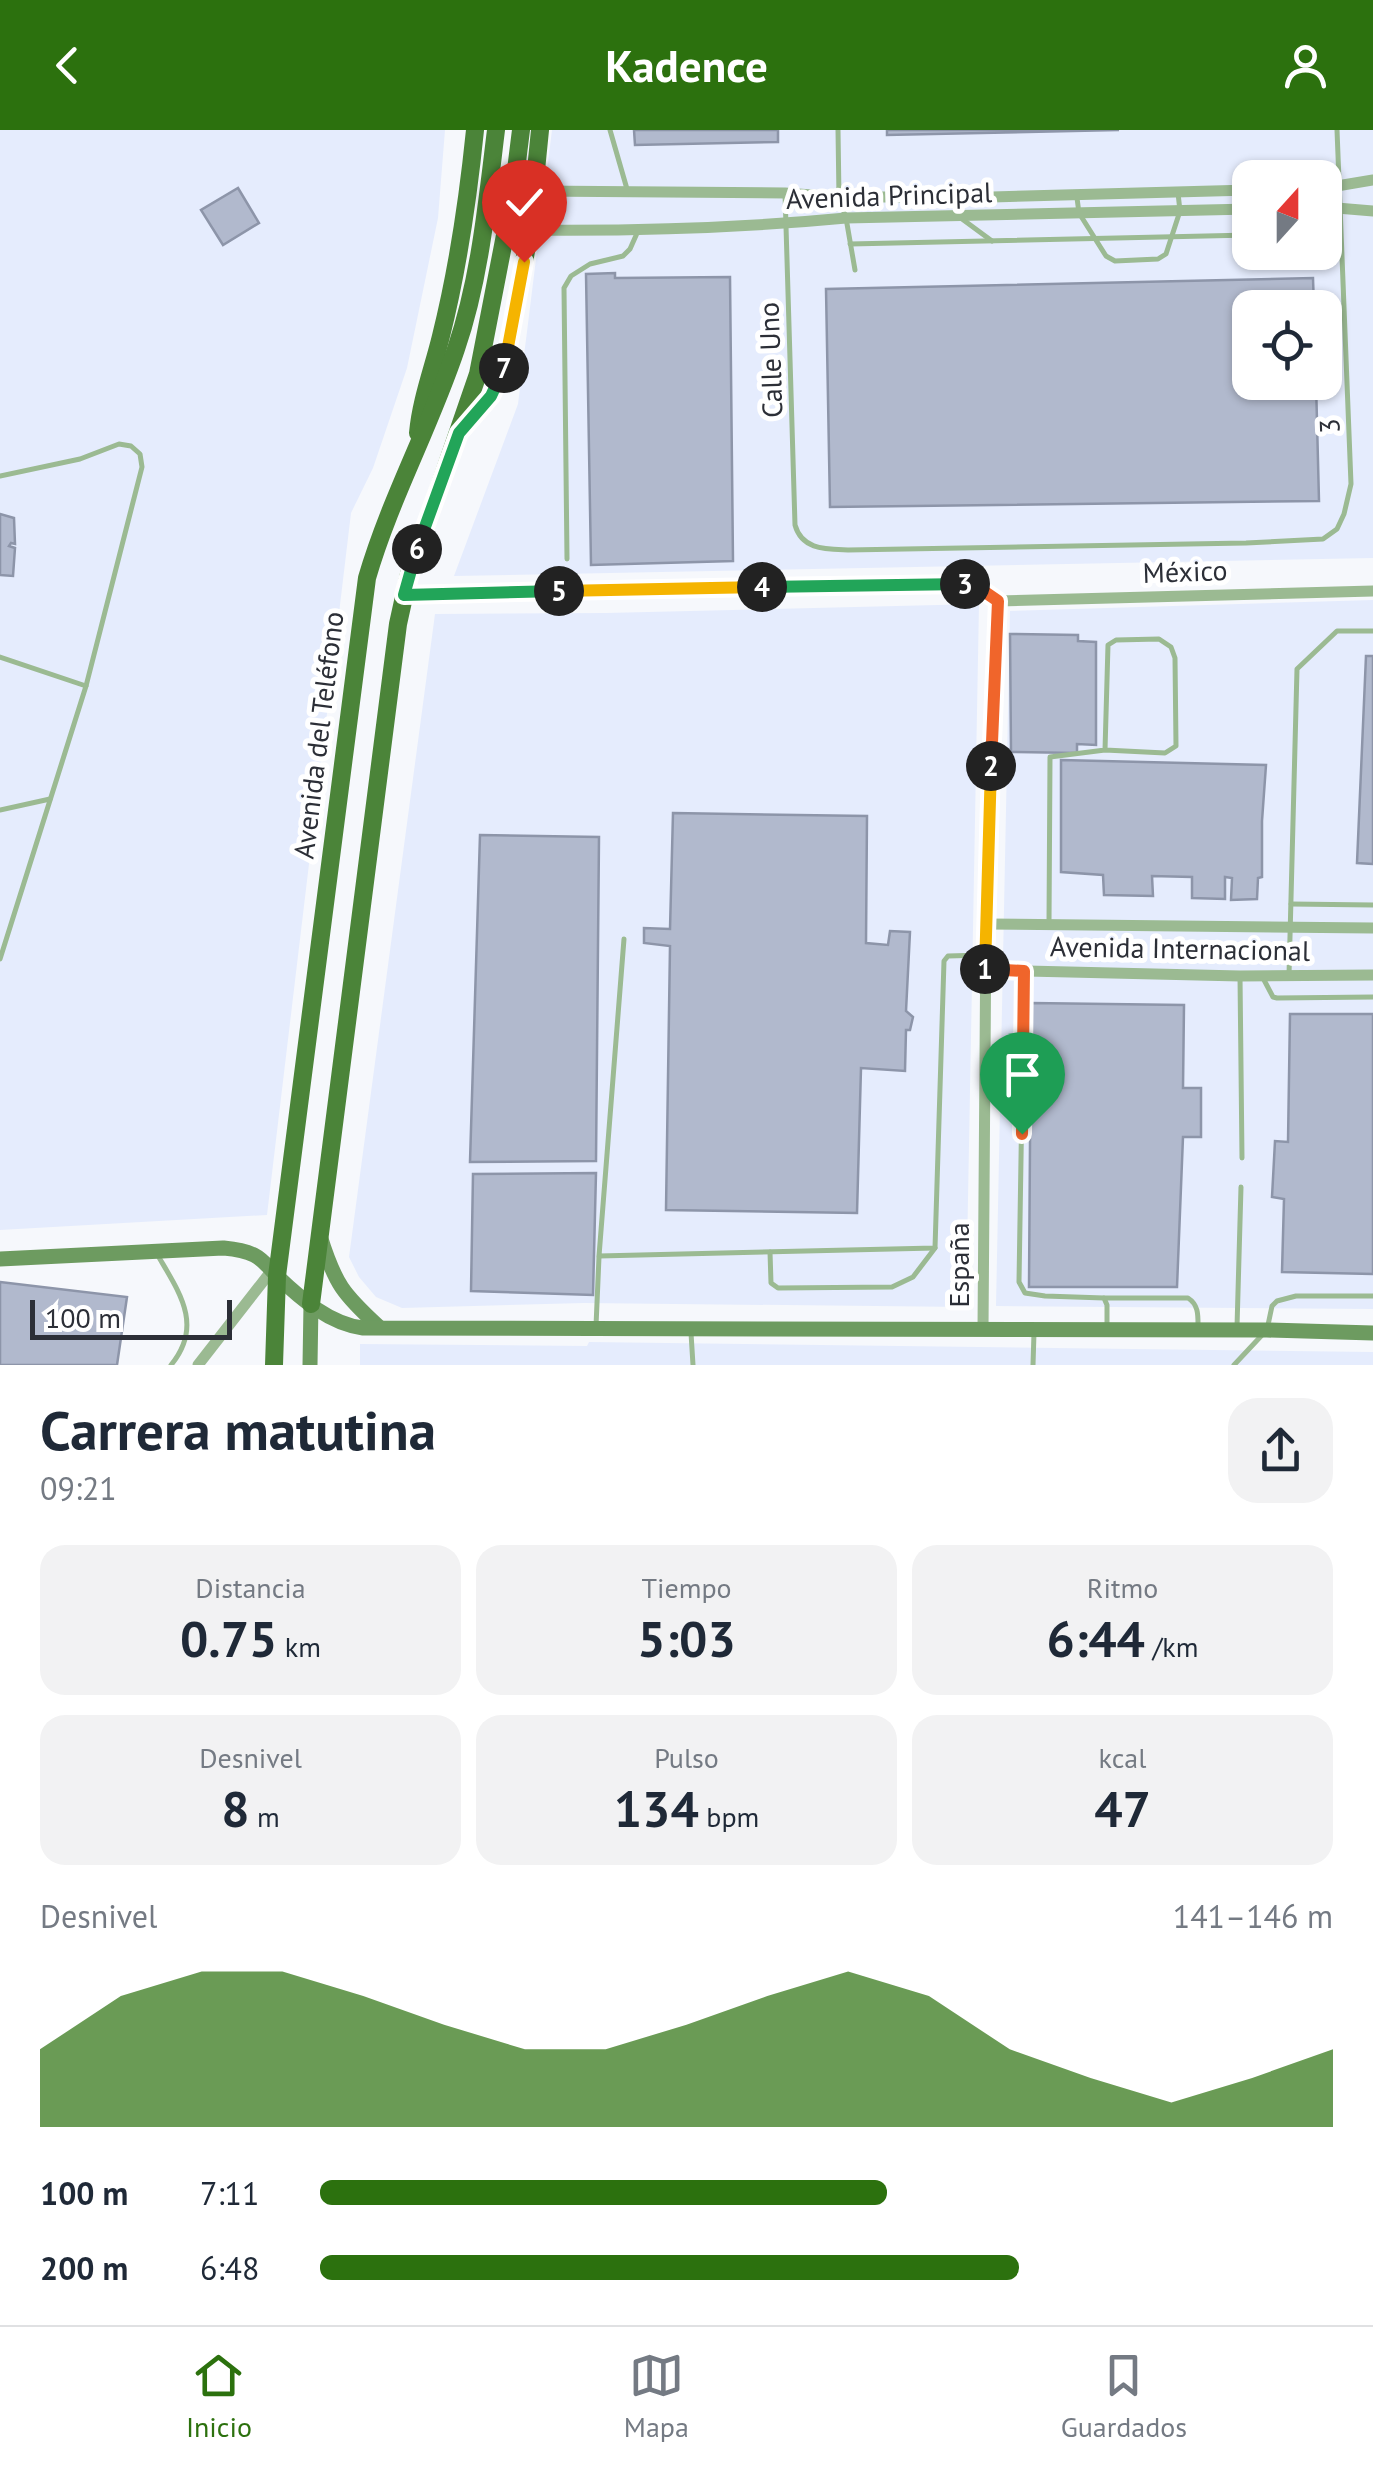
<!DOCTYPE html>
<html lang="es">
<head>
<meta charset="utf-8">
<style>
	body { margin:0; font-family:"PT Sans",sans-serif; background:#f2f2f3; color:#1f2937; height:100vh; display:flex; flex-direction:column; font-size:38px; white-space:nowrap }
	* { box-sizing:border-box; margin:0 }
	p { font-size:32px; color:#747a83 }
	.icon { flex:none; width:55px; height:55px; fill:none; stroke:currentColor; stroke-width:2; stroke-linecap:round; stroke-linejoin:round }
	.map { position:relative; height:1235px; overflow:hidden }
	.drawer { display:flex; flex-direction:column; background:#fff; flex:1 }
	.drawer>* { flex:none }
	.needle { width:65px; rotate:21deg }
	.tools { position:absolute; left:1232px; top:30px; display:grid; gap:20px }
	.tools a { display:grid; place-items:center; width:110px; height:110px; border-radius:20px; background:#fff; box-shadow:0 2px 8px #0004; font-size:50px }
	.scale { position:absolute; left:30px; bottom:25px; width:202px; box-sizing:border-box; padding-left:10px; border:5px solid #2c2f37; border-top:0; font-size:28px; line-height:35px; white-space:nowrap; color:#2c2f37; -webkit-text-stroke:8px #fff; paint-order:stroke }
	.pin { position:absolute; display:grid; place-items:center; width:85px; height:85px; color:#fff; margin:-102px -42px; border-radius:50% 50% 50% 0; rotate:-45deg; box-shadow:0 0 10px #0007 }
	.pin .icon { rotate:45deg }
	.km { position:absolute; width:50px; height:50px; margin:-25px; border-radius:50%; background:#222; color:#fff; font-size:28px; line-height:50px; text-align:center }
	.round { display:grid; place-items:center; flex:none; width:105px; height:105px; border-radius:30px; background:#f2f2f3 }
	.summary { display:flex; align-items:center; justify-content:space-between; height:170px; padding:0 40px }
	h1 { font-size:55px; font-weight:800; line-height:75px }
	.metrics { display:grid; grid-template-columns:repeat(3,1fr); gap:15px; height:170px; padding:10px 40px }
	.metrics div { display:grid; align-content:center; border-radius:25px; background:#f2f2f3; text-align:center }
	.metrics b { font-size:50px; font-weight:800 }
	.metrics small { font-size:28px; font-weight:400 }
	.metrics p { font-size:28px }
	.chart { height:280px; padding:20px 40px }
	.chart p { display:flex; justify-content:space-between }
	.chart svg { width:100%; height:180px; margin-top:10px; fill:#2c710e; opacity:.7 }
	ul { padding:0 40px; list-style:none; font-size:32px }
	li { display:grid; grid-template-columns:160px 120px 1fr; align-items:center; height:75px }
	li i { height:25px; border-radius:12px; background:#2c710e }
	header { display:flex; justify-content:space-between; align-items:center; height:130px; padding:0 40px; background:#2c710e; color:#fff; font-size:45px; font-weight:800 }
	.tabs { display:flex; justify-content:space-around; align-items:center; height:140px; border-top:2px solid #e0e1e3; background:#fff; font-size:28px; color:#747a83 }
	.tabs a { display:grid; justify-items:center; gap:5px }
	.tabs .active { color:#2c710e }
	.map>svg:first-child { display:block }
	.built { fill:#e5ecfd; fill-rule:evenodd }
	.building { fill:#b1b9cd; stroke:#8d95a9; stroke-width:2.5 }
	.lines { fill:none; stroke-linecap:round; stroke-linejoin:round }
	.path { stroke:#b1b3b8; stroke-width:2.5; stroke-dasharray:10 5; stroke-linecap:butt }
	.lane { stroke:#9bba92; stroke-width:5 }
	.street { stroke:#9bba92; stroke-width:11 }
	.secondary { stroke:#6d9b60; stroke-width:15 }
	.primary { stroke:#4b8439; stroke-width:18 }
	.split-1-casing { stroke:#fff; stroke-width:20 }
	.split-2-casing { stroke:#fff; stroke-width:20 }
	.split-3-casing { stroke:#fff; stroke-width:20 }
	.split-4-casing { stroke:#fff; stroke-width:20 }
	.split-5-casing { stroke:#fff; stroke-width:20 }
	.split-6-casing { stroke:#fff; stroke-width:20 }
	.split-7-casing { stroke:#fff; stroke-width:20 }
	.split-8-casing { stroke:#fff; stroke-width:20 }
	.split-1 { stroke:#f0652b; stroke-width:12 }
	.split-2 { stroke:#f5b400; stroke-width:12 }
	.split-3 { stroke:#f0652b; stroke-width:12 }
	.split-4 { stroke:#22a559; stroke-width:12 }
	.split-5 { stroke:#f5b400; stroke-width:12 }
	.split-6 { stroke:#22a559; stroke-width:12 }
	.split-7 { stroke:#22a559; stroke-width:12 }
	.split-8 { stroke:#f5b400; stroke-width:12 }
	.labels { text-anchor:middle; dominant-baseline:central; stroke-width:10; stroke-linejoin:round; paint-order:stroke }
	.street-label { font-size:28px; fill:#2c2f37; stroke:#fff }
</style>
</head>
<body>
<header><svg class="icon" aria-label="back" viewBox="0 0 24 24"><path d="M15 5l-7 7 7 7"/></svg>Kadence<svg class="icon" aria-label="person" viewBox="0 0 24 24"><circle cx="12" cy="8" r="4"/><path d="M4 21q1-7 8-7t8 7"/></svg></header>
<div class="map">
<svg width="1373" height="1235" viewBox="0 0 1373 1235">
	<rect width="100%" height="100%" fill="#f6f8fc"/>
	<!-- built -->
	<g class="built">
		<polygon points="0,0 445,0 438,88 407,238 373,338 351,383 267,1085 0,1100"/>
		<path d="M552,0H1373V428L454,446L518,274ZM1250,48H1325V122H1250ZM1250,178H1325V252H1250Z"/>
		<polygon points="1373,470 1373,1179 996,1176 1010,481"/>
		<polygon points="979,474 966,1177 584,1173 402,1178 376,1167 359,1147 349,1127 435,484 606,483"/>
		<polygon points="589,1212 1373,1222 1373,1235 360,1235 360,1214 587,1216"/>
	</g>
	<!-- building -->
	<g class="building">
		<polygon points="634,0 778,0 778,12 635,15"/>
		<polygon points="887,0 1119,0 887,5"/>
		<polygon points="238,58 259,93 223,115 201,80"/>
		<polygon points="615,143 615,148 730,147 733,431 591,435 586,144"/>
		<polygon points="1313,148 1314,178 1250,178 1250,252 1316,252 1319,371 830,377 826,159"/>
		<polygon points="0,384 14,388 15,414 11,413 9,416 15,418 13,446 0,445"/>
		<polygon points="1010,504 1078,505 1078,511 1096,512 1096,615 1077,614 1077,623 1011,622"/>
		<polygon points="1366,526 1373,526 1373,734 1357,733"/>
		<polygon points="1061,630 1266,635 1262,691 1262,747 1258,748 1257,769 1231,770 1232,748 1225,747 1225,769 1192,768 1192,747 1152,746 1153,766 1104,765 1103,745 1061,742"/>
		<polygon points="673,683 867,686 866,813 888,815 890,801 910,802 906,881 913,887 910,900 906,900 905,941 861,938 857,1083 666,1080 670,816 644,813 644,798 670,799"/>
		<polygon points="480,705 599,707 596,1031 470,1032"/>
		<polygon points="1031,873 1184,875 1183,958 1201,958 1201,1007 1183,1007 1177,1157 1029,1157"/>
		<polygon points="1290,884 1373,884 1373,1144 1282,1142 1284,1069 1272,1067 1275,1011 1288,1012"/>
		<polygon points="596,1043 593,1165 471,1161 473,1044"/>
		<polygon points="0,1152 127,1167 117,1235 0,1235"/>
	</g>
	<g class="lines">
		<!-- path -->
		<polyline class="path" points="420,464 930,453 973,456 990,464"/>
		<!-- lane -->
		<g class="lane">
			<polyline points="610,0 627,59"/>
			<polyline points="838,0 839,67 846,88 855,140"/>
			<path d="M785,63L795,395C802,420 826,419 848,420L1246,413L1323,409L1337,399L1344,384L1351,354L1337,0"/>
			<polyline points="1077,68 1079,83 1106,126 1115,131 1158,129 1166,124 1180,81 1178,63"/>
			<polyline points="954,70 958,86 992,111"/>
			<polyline points="850,114 1250,105"/>
			<polyline points="0,346 80,329 119,314 131,316 140,324 142,337 86,556 0,829"/>
			<polyline points="567,429 564,158 571,146 590,134 623,126 630,119 638,101"/>
			<polyline points="0,527 86,556"/>
			<polyline points="0,680 50,669"/>
			<polyline points="1291,774 1373,775"/>
			<polyline points="1049,792 1050,627 1105,620 1165,623 1176,616 1175,528 1171,517 1159,509 1116,510 1108,515 1105,620"/>
			<polyline points="624,809 599,1126 935,1118 944,831 948,826 983,825"/>
			<polyline points="1024,844 1019,1152 1025,1163 1045,1166 1104,1168 1107,1175 1107,1197"/>
			<polyline points="1289,845 1297,539 1337,501 1373,501"/>
			<polyline points="1240,846 1242,1028"/>
			<polyline points="1263,848 1273,867 1277,868 1373,867"/>
			<polyline points="770,1122 771,1153 778,1158 892,1157 913,1147 935,1118"/>
			<path d="M157,1124C179,1162 204,1195 171,1235"/>
			<path d="M1104,1168H1188C1199,1175 1198,1186 1198,1198"/>
			<polyline points="1268,1195 1272,1176 1277,1171 1296,1166 1373,1166"/>
			<polyline points="596,1196 599,1127"/>
			<polyline points="1237,1197 1241,1057"/>
			<polyline points="691,1203 693,1235"/>
			<polyline points="1033,1235 1034,1203"/>
			<polyline points="1234,1235 1263,1204"/>
		</g>
		<!-- street -->
		<g class="street">
			<polyline points="1325,58 1373,50"/>
			<polyline points="535,61 785,63 839,67 992,67 1250,60"/>
			<polyline points="1325,77 1373,81"/>
			<path d="M530,100C635,101 741,98 846,88L1250,79"/>
			<polyline points="986,794 1373,798"/>
			<polyline points="986,840 1240,846 1373,845"/>
			<polyline points="983,1200 986,794 998,471 1373,461"/>
			<polyline points="198,1235 272,1140"/>
		</g>
		<!-- secondary -->
		<g class="secondary">
			<path d="M320,1106C335,1154 343,1164 379,1197"/>
			<path d="M0,1129L223,1118C233,1119 244,1120 254,1125C264,1130 269,1138 277,1146C301,1169 330,1194 363,1198L1267,1200L1373,1203"/>
			<polyline points="310,1235 311,1174"/>
		</g>
		<!-- primary -->
		<g class="primary">
			<polyline points="466,295 491,266 504,238 530,100 540,0"/>
			<path d="M418,303C421,270 433,239 441,206C458,138 468,69 475,0"/>
			<polyline points="311,1174 398,494 409,444 478,244 513,64 521,0"/>
			<path d="M274,1235L277,1146L367,448C390,369 430,297 456,219C480,149 487,73 496,0"/>
		</g>
	</g>
	<g class="lines">
		<!-- split-1 casing -->
		<g class="split-1-casing">
			<polyline id="split-1" points="985,839 1024,841 1022,1004"/>
		</g>
		<!-- split-2 casing -->
		<g class="split-2-casing">
			<polyline id="split-2" points="985,839 991,636"/>
		</g>
		<!-- split-3 casing -->
		<g class="split-3-casing">
			<polyline id="split-3" points="965,454 982,460 998,471 991,636"/>
		</g>
		<!-- split-4 casing -->
		<g class="split-4-casing">
			<polyline id="split-4" points="762,457 965,454"/>
		</g>
		<!-- split-5 casing -->
		<g class="split-5-casing">
			<polyline id="split-5" points="559,461 762,457"/>
		</g>
		<!-- split-6 casing -->
		<g class="split-6-casing">
			<polyline id="split-6" points="417,419 404,465 559,461"/>
		</g>
		<!-- split-7 casing -->
		<g class="split-7-casing">
			<polyline id="split-7" points="417,419 459,303 491,266 504,238"/>
		</g>
		<!-- split-8 casing -->
		<g class="split-8-casing">
			<polyline id="split-8" points="504,238 524,132"/>
		</g>
		<!-- split-1 -->
		<use href="#split-1" class="split-1"/>
		<!-- split-2 -->
		<use href="#split-2" class="split-2"/>
		<!-- split-3 -->
		<use href="#split-3" class="split-3"/>
		<!-- split-4 -->
		<use href="#split-4" class="split-4"/>
		<!-- split-5 -->
		<use href="#split-5" class="split-5"/>
		<!-- split-6 -->
		<use href="#split-6" class="split-6"/>
		<!-- split-7 -->
		<use href="#split-7" class="split-7"/>
		<!-- split-8 -->
		<use href="#split-8" class="split-8"/>
	</g>
	<g class="labels">
		<!-- street labels -->
		<g class="street-label">
			<text transform="translate(889 65) rotate(-2)">Avenida Principal</text>
			<text transform="translate(770 230) rotate(-92)">Calle Uno</text>
			<text transform="translate(1329 296) rotate(-92)">3</text>
			<text transform="translate(1185 441) rotate(-2)">México</text>
			<text transform="translate(318 605) rotate(-83)">Avenida del Teléfono</text>
			<text transform="translate(1180 818) rotate(1)">Avenida Internacional</text>
			<text transform="translate(958 1135) rotate(-90)">España</text>
		</g>
	</g>
</svg>
<div class="tools">
<a><svg class="needle" viewBox="-14 -14 28 28"><path d="M0-13l5 13h-10z" fill="#e53935"/><path d="M0 13l5-13h-10z" fill="#747a83"/></svg></a>
<a><svg class="icon" aria-label="locate" viewBox="0 0 24 24"><circle cx="12" cy="12" r="6"/><path d="M12 2v4M12 18v4M2 12h4M18 12h4"/></svg></a>
</div>
<div class="scale">100 m</div>
<div class="pin" style="left:1022px;top:1004px;background:#1e9e55"><svg class="icon" aria-label="arrive" viewBox="0 0 24 24"><path d="M6 21V4h12l-3 4 3 4H6"/></svg></div>
<div class="pin" style="left:524px;top:132px;background:#d93025"><svg class="icon" aria-label="check" viewBox="0 0 24 24"><path d="M5 12l5 5 9-10"/></svg></div>
<b class="km" style="left:985px;top:839px">1</b>
<b class="km" style="left:991px;top:636px">2</b>
<b class="km" style="left:965px;top:454px">3</b>
<b class="km" style="left:762px;top:457px">4</b>
<b class="km" style="left:559px;top:461px">5</b>
<b class="km" style="left:417px;top:419px">6</b>
<b class="km" style="left:504px;top:238px">7</b>
</div>
<section class="drawer">
<div class="summary"><div><h1>Carrera matutina</h1><p>09:21</p></div><a class="round"><svg class="icon" aria-label="share" viewBox="0 0 24 24"><path d="M12 15V3M7 8l5-5 5 5M5 13v7h14v-7"/></svg></a></div>
<div class="metrics">
<div><p>Distancia</p><b>0.75<small> km</small></b></div>
<div><p>Tiempo</p><b>5:03</b></div>
<div><p>Ritmo</p><b>6:44<small> /km</small></b></div>
</div>
<div class="metrics">
<div><p>Desnivel</p><b>8<small> m</small></b></div>
<div><p>Pulso</p><b>134<small> bpm</small></b></div>
<div><p>kcal</p><b>47</b></div>
</div>
<div class="chart"><p><span>Desnivel</span>141–146 m</p>
<svg viewBox="0 0 160 44" preserveAspectRatio="none"><path d="M0 44V25L10 12L20 6L30 6L40 12L50 19L60 25L70 25L80 19L90 12L100 6L110 12L120 25L130 32L140 38L150 32L160 25V44z"/></svg>
</div>
<ul>
<li><b>100 m</b>7:11<i style="width:56%"></i></li>
<li><b>200 m</b>6:48<i style="width:69%"></i></li>
</ul>
</section>
<nav class="tabs">
<a class="active"><svg class="icon" aria-label="home" viewBox="0 0 24 24"><path d="M3 11l9-7 9 7M6 9v11h12V9"/></svg>Inicio</a>
<a><svg class="icon" aria-label="map" viewBox="0 0 24 24"><path d="M3 6l6-2 6 2 6-2v14l-6 2-6-2-6 2zM9 4v14M15 6v14"/></svg>Mapa</a>
<a><svg class="icon" aria-label="saved" viewBox="0 0 24 24"><path d="M7 4h10v16l-5-4-5 4z"/></svg>Guardados</a>
</nav>
</body>
</html>
